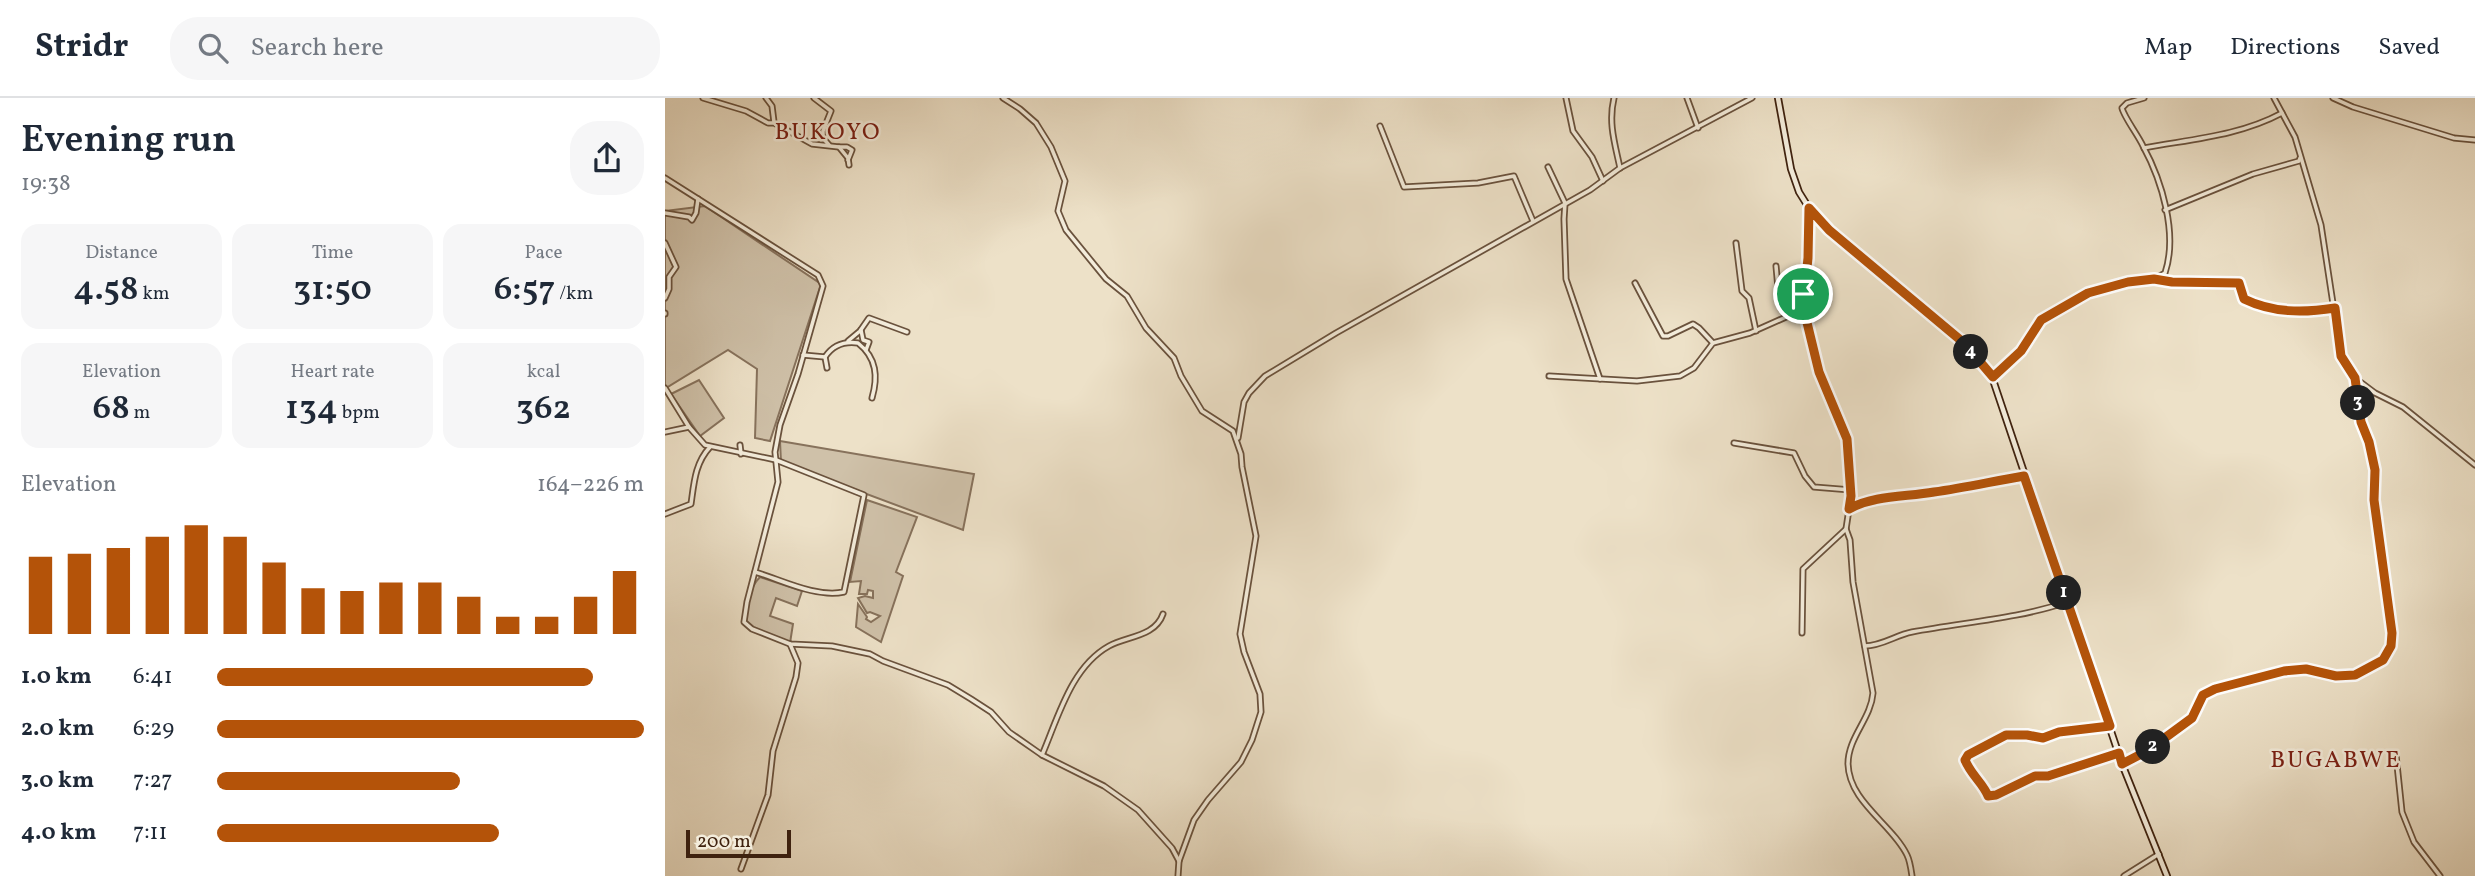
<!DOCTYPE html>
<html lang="en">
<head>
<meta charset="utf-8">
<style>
	body { margin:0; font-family:Vollkorn,serif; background:#f6f6f7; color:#1f2937; height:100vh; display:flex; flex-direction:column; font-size:26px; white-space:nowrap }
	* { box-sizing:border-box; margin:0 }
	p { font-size:23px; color:#747a83 }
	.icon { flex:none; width:38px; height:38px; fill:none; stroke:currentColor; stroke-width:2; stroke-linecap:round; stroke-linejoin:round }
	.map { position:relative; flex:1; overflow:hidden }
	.sheet { display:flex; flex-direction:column; background:#fff; width:665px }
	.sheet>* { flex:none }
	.scale { position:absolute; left:21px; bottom:18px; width:105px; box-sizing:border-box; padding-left:7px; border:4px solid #3f220f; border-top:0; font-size:19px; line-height:24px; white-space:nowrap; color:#3f220f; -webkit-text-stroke:5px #f3ecdb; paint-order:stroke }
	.pin { position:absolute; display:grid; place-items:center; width:60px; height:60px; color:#fff; margin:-30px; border:4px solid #fff; border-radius:50%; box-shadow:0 2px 7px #0007 }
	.km { position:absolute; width:35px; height:35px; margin:-18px; border-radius:50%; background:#222; color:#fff; font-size:19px; line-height:35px; text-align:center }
	.round { display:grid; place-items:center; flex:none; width:74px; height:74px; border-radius:28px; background:#f6f6f7 }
	.summary { display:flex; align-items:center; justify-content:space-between; height:119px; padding:0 21px }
	h1 { font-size:38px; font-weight:600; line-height:52px }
	.figures { display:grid; grid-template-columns:repeat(3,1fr); gap:10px; height:119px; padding:7px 21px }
	.figures div { display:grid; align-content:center; border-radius:18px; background:#f6f6f7; text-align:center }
	.figures b { font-size:35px; font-weight:600 }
	.figures small { font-size:19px; font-weight:400 }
	.figures p { font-size:19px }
	.chart { height:196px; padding:14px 21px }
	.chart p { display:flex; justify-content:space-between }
	.chart svg { width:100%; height:126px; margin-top:7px; stroke:#b45309; stroke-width:6 }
	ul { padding:0 21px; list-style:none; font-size:23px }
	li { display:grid; grid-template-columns:112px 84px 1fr; align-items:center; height:52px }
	li i { height:18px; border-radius:9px; background:#b45309 }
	header { display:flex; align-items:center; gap:42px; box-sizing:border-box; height:98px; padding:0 35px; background:#fff; border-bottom:2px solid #e0e1e3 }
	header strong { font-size:33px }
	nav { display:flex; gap:38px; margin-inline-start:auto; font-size:24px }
	.search { width:490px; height:63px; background:#f6f6f7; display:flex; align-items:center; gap:18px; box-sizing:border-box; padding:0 24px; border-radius:28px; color:#747a83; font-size:26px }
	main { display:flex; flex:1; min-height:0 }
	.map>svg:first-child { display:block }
	.green { fill:#cfc1a9; stroke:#87725c; stroke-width:2 }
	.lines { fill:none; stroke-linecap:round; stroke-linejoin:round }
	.street-casing { stroke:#6a523d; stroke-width:7 }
	.secondary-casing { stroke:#3f220f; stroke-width:8 }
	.street { stroke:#f3ecdb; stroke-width:3.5 }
	.secondary { stroke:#f3ecdb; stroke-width:4.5 }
	.route-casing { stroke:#fff; stroke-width:14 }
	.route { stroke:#b45309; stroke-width:9 }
	.labels { text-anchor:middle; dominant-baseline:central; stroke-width:5; stroke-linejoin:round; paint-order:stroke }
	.quarter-label { font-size:24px; letter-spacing:2px; fill:#7a1f14; stroke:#f3ecdb }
</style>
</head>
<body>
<header>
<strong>Stridr</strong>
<div class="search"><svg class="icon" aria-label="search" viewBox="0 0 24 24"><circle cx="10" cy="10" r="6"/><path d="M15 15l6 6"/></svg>Search here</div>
<nav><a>Map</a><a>Directions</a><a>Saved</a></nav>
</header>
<main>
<section class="sheet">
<div class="summary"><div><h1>Evening run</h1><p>19:38</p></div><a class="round"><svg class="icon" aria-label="share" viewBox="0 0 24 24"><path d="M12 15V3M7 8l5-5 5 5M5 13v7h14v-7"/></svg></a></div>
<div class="figures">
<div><p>Distance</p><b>4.58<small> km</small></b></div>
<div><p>Time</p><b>31:50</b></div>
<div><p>Pace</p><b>6:57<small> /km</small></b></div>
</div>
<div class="figures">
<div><p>Elevation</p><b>68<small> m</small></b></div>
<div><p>Heart rate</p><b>134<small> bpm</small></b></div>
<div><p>kcal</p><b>362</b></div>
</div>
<div class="chart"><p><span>Elevation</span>164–226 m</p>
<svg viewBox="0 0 160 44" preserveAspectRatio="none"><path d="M5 44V17M15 44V16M25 44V14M35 44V10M45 44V6M55 44V10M65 44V19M75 44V28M85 44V29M95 44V26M105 44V26M115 44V31M125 44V38M135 44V38M145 44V31M155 44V22"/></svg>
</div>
<ul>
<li><b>1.0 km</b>6:41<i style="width:88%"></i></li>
<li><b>2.0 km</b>6:29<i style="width:100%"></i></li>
<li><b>3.0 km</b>7:27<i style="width:57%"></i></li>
<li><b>4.0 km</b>7:11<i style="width:66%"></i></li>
</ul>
</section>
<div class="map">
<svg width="1810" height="778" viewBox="0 0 1810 778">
	<rect width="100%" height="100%" fill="#ede1c8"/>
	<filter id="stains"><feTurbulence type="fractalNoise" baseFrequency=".00286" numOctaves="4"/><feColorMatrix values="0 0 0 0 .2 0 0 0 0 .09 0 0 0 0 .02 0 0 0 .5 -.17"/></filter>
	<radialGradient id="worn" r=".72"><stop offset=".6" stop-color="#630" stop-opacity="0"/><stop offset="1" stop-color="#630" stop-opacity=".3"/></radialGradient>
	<!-- green -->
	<g class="green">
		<polygon points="40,108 156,186 105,343 90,340 92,271 63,252 1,290 0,288 0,113"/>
		<polygon points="34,282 59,320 35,338 6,296"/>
		<polygon points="115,343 309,376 298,432 116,364"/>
		<polygon points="202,402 252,419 231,474 238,478 216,544 191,529 193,506 202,519 201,521 206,524 215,518 205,514 202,515 193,500 200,498 208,500 208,493 203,492 202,496 194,496 196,483 185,484"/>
		<path d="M95,479L137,493L132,508L111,500L105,518L128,526L125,545L88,530L81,524C82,508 83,491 95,479Z"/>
	</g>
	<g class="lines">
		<!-- street casing -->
		<g class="street-casing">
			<g id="street">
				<polyline points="38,0 81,13 103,25 109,25 147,46 174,49 183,60 184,67"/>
				<polyline points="101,0 107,8 109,24"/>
				<polyline points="149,0 166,13 158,33 158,40 164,47"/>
				<polyline points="338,0 355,11 371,25 386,49 400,83 393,113 401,132 441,181 462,198 481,230 509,260 516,278 537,313 568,333 576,356 577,369 591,438 575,536 579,554 595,596 596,614 587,642 576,664 543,702 529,722 514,763"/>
				<polyline points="901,0 908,33 927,59 938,83"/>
				<path d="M949,0C943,25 950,46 955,70"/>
				<polyline points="1022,0 1033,30"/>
				<polyline points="1609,0 1630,39 1656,127 1676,258 1694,283 1710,295 1738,309 1810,367"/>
				<polyline points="1668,0 1688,9 1789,40 1810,42"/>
				<polyline points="715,28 739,89 813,85 849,78 868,123"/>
				<polyline points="174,49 182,49 187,52 183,62"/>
				<path d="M1479,50C1527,41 1574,38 1617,15"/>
				<polyline points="883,69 900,105 899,121 901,181 935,281"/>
				<polyline points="0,80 153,177 158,188 133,276 115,327 110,354 113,384 82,504 79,524 87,531 125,546 167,548 205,556 218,563 283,587 306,601 326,614 344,634 377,657 439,688 473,712 507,750 514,763 513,778"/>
				<path d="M1144,112L1143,160L1138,208L1154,274L1178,332L1184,351L1186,398L1181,431L1185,442L1188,484L1208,595C1206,621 1183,639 1183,666C1184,704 1227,726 1242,757C1245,763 1246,771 1247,778"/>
				<polyline points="1500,112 1588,76 1634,63 1635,60"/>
				<polyline points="0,115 24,119 27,122 31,115 33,101"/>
				<polyline points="0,145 11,169 4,179 4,191 0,200"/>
				<polyline points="1071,145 1077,193 1084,200 1091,233"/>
				<polyline points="1111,168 1113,190 1138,196"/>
				<path d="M1490,182L1507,184L1574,185L1579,201C1608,215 1638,215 1669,210"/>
				<polyline points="970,185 998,238 1003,238 1028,226 1034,230 1048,245"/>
				<polyline points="0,215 0,216"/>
				<polyline points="196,232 198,242 204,244 201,252"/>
				<polyline points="183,243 195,233 204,220 242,234"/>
				<path d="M138,257L160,259C168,247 179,243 193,245C212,260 213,279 207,300"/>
				<polyline points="160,259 162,270"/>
				<polyline points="884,278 972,283 1015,278 1029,270 1048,245 1085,235 1139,211"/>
				<path d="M1327,279L1356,253L1376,222L1423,195L1463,184L1489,181L1500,175C1513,136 1497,83 1478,48C1473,37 1459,19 1457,10L1462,5L1479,0"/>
				<path d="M0,290L24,329L40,347L111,362L199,397L179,494C151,500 117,482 90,474"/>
				<polyline points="0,334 24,329"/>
				<polyline points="573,340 579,304 584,295 600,278 671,235 925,92 955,70 1087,0"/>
				<polyline points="1069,345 1129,355 1140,378 1149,389 1186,392"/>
				<polyline points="75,347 76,356"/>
				<path d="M1184,411C1209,397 1241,399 1269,394C1299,389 1329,383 1359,378"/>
				<path d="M0,416L26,406C29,385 30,365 45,349"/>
				<polyline points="1137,535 1138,471 1181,431"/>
				<path d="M1200,548C1217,548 1231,537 1247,534C1299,524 1352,521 1402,504"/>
				<path d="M1444,628L1393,634L1378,640L1361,637H1341L1303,657L1300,662C1307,678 1318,685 1323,698L1331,697L1370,678H1383L1454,655"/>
				<path d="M377,657C393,620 406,569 444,548C462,538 490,539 498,516"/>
				<polyline points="1731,657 1737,714 1749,744 1775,778"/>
				<path d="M1457,666C1481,654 1504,639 1524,622C1532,615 1531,602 1541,596C1555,586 1576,585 1592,581C1601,579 1609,575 1618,573C1651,566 1674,587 1706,569C1721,560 1726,552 1727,535L1709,403L1711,372L1705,343L1696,324L1690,280"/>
				<polyline points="76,771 103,697 108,653 131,579 133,565 125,546"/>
				<polyline points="1459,778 1494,756"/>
			</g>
		</g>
		<!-- secondary casing -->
		<g class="secondary-casing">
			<polyline id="secondary" points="1113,0 1126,71 1134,94 1144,110 1164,132 1299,245 1327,279 1457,666 1502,778"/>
		</g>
		<!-- street -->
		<use href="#street" class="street"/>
		<!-- secondary -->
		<use href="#secondary" class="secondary"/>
	</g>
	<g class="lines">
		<!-- route casing -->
		<g class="route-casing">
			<path id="route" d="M1144,110L1164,132L1299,245L1328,279L1356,253L1376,222L1423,195L1463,184L1489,181L1507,184L1574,185L1579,201C1608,215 1638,215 1670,210L1676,258L1690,280L1696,324L1704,344L1710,372L1709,402L1727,535L1726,548L1718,562L1690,577L1671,578L1641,571L1619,573L1550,591L1538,597L1527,620L1482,653L1457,666L1454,655L1383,678H1370L1331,697L1323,698C1318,685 1306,677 1300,662L1303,657L1341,637H1362L1378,640L1394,634L1445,628L1359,378C1329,383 1299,390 1269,394C1241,399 1209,397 1184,411L1186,398L1182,341L1154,274L1138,208L1143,160Z"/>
		</g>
		<!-- route -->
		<use href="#route" class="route"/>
	</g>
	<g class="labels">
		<!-- quarter labels -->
		<g class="quarter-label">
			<text x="163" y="35">BUKOYO</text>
			<text x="1671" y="663">BUGABWE</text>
		</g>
	</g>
	<rect width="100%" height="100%" filter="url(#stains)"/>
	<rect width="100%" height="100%" fill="url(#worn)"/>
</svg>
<div class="scale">200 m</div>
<div class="pin" style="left:1138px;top:196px;background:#1e9e55"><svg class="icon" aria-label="arrive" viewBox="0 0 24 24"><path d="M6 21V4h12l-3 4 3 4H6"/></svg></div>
<b class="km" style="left:1399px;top:495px">1</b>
<b class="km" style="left:1488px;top:649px">2</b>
<b class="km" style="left:1693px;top:305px">3</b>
<b class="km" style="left:1306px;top:254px">4</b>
</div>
</main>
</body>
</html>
